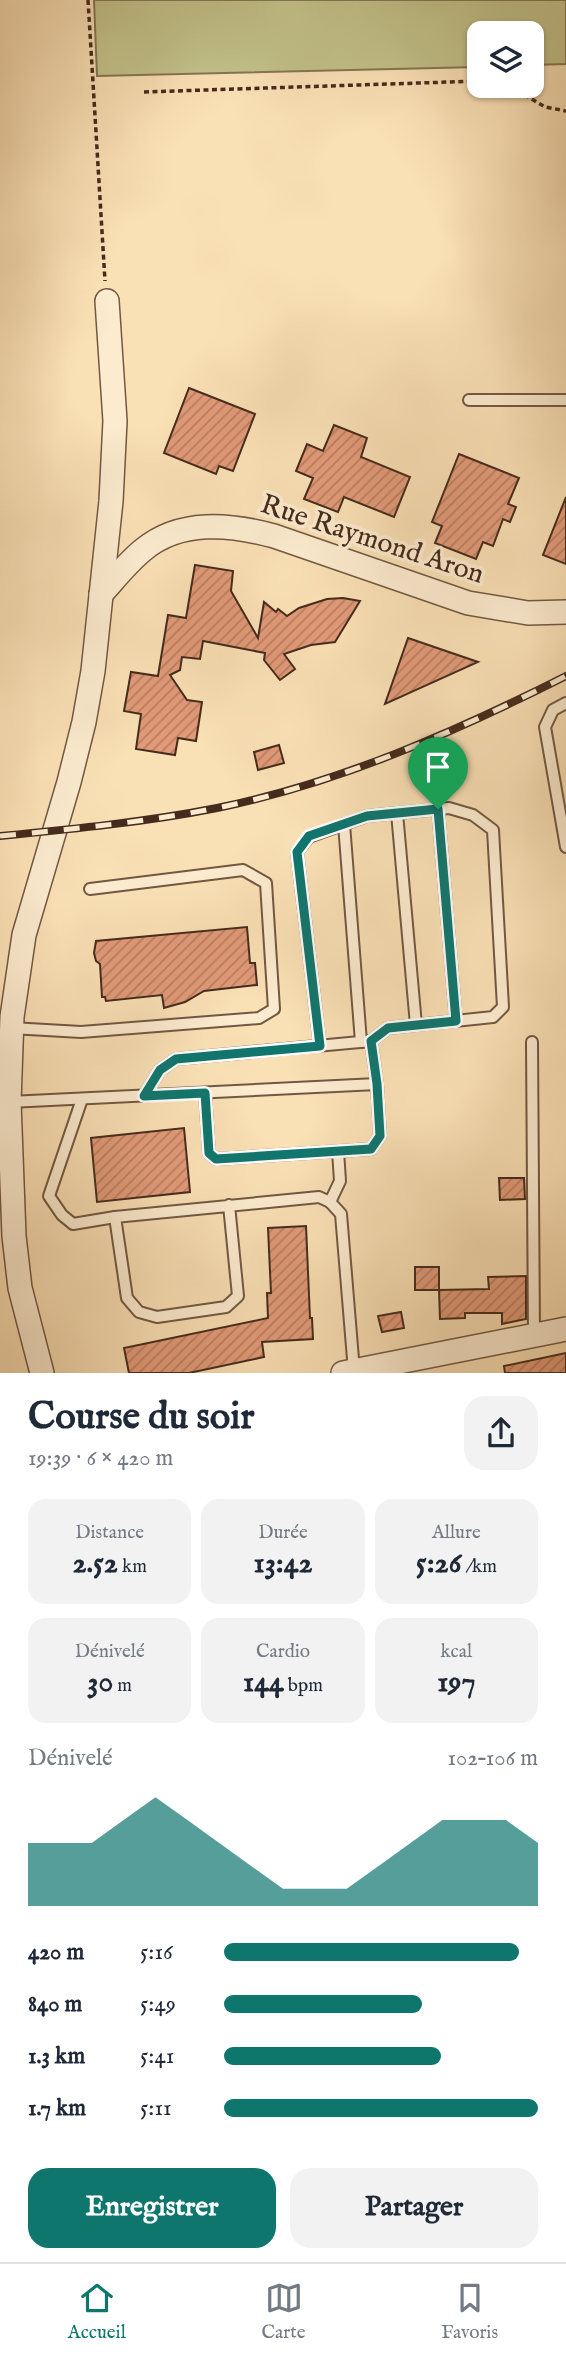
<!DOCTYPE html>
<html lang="fr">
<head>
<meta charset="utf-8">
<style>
	body { margin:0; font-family:"IM FELL English",serif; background:#f2f2f3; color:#1f2937; height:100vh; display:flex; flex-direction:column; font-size:26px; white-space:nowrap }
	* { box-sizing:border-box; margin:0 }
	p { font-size:23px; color:#747a83 }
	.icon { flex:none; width:38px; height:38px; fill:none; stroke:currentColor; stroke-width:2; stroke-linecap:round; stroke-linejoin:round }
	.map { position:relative; height:1373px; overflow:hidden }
	.sheet { display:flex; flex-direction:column; background:#fff; flex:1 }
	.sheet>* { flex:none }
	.fabs { position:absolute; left:467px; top:21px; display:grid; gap:14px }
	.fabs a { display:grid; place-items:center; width:77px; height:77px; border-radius:14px; background:#fff; box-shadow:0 2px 5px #0004; font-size:35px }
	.pin { position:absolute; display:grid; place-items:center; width:60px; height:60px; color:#fff; margin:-72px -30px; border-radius:50% 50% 50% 0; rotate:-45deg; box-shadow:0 0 7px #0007 }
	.pin .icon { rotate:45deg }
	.round { display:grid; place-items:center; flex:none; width:74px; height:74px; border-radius:21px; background:#f2f2f3 }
	.summary { display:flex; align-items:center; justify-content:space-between; height:119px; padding:0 28px }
	h1 { font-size:38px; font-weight:700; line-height:52px }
	.metrics { display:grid; grid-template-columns:repeat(3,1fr); gap:10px; height:119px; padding:7px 28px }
	.metrics div { display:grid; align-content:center; border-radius:18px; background:#f2f2f3; text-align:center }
	.metrics b { font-size:30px; font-weight:700 }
	.metrics small { font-size:19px; font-weight:400 }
	.metrics p { font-size:19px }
	.chart { height:196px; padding:14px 28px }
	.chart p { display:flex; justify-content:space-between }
	.chart svg { width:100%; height:126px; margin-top:7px; fill:#0f766e; opacity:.7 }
	.cta { display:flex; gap:14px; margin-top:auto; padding:14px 28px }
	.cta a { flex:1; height:80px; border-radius:21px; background:#0f766e; color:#fff; font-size:28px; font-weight:700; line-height:80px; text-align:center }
	.cta a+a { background:#f2f2f3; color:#1f2937 }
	ul { padding:0 28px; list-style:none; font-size:23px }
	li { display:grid; grid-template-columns:112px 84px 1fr; align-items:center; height:52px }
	li i { height:18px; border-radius:9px; background:#0f766e }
	.tabs { display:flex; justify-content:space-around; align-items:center; height:98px; border-top:2px solid #e0e1e3; background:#fff; font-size:19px; color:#747a83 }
	.tabs a { display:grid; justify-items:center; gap:4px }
	.tabs .selected { color:#0f766e }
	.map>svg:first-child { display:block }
	.pitch { fill:#c2c18a; stroke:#847654; stroke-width:2 }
	.building { fill:url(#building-hatch); stroke:#452b1d; stroke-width:2 }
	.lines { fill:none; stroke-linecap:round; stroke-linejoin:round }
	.service-casing { stroke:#725843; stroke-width:14 }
	.minor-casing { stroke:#725843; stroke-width:26 }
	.path { stroke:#452b1d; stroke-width:3.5; stroke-dasharray:5 3.5; stroke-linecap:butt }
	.service { stroke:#fcebcf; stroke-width:10 }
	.minor { stroke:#fcebcf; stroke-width:23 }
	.rail-casing { stroke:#452b1d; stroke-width:8 }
	.rail { stroke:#fcebcf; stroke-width:5; stroke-dasharray:16; stroke-linecap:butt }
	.route-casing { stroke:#fff; stroke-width:14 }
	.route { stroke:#0f766e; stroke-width:9 }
	.labels { text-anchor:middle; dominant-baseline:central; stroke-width:7; stroke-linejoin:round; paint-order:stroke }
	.street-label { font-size:28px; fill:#452b1d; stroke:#fcebcf }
</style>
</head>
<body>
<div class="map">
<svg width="566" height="1373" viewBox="0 0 566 1373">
	<defs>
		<pattern id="building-hatch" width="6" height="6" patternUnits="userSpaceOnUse" patternTransform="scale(1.75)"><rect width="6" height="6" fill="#e29a78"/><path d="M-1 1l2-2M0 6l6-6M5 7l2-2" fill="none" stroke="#b97e62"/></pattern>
	</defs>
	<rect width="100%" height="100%" fill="#fae0b5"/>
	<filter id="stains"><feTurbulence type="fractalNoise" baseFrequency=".00286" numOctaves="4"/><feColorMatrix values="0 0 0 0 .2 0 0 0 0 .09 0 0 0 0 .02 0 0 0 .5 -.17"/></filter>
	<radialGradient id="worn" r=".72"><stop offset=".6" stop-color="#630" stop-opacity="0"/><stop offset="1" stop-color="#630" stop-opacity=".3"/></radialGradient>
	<!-- pitch -->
	<polygon class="pitch" points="94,0 566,0 566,64 532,65 532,33 480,33 479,67 97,76"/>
	<!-- building -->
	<g class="building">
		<polygon points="189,388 255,414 233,471 219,466 216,474 164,453"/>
		<polygon points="334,425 367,438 361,457 410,477 394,517 344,497 338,512 304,499 313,478 296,471 307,444 323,451"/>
		<polygon points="459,454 519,478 508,504 516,507 510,522 503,519 493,546 483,542 476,559 435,543 442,526 432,522"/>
		<polygon points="566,497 566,564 543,555"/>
		<polygon points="195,565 233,571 231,591 258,638 264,602 276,612 278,609 287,616 299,608 327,599 343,598 360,601 335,642 311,645 284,654 295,669 280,680 264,660 265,653 203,641 200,659 182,657 180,670 170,675 187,700 202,702 196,741 178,738 175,755 136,749 141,714 124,711 131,672 158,676 168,615 186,618"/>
		<polygon points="408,638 478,662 385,704"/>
		<polygon points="279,745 284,763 258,770 254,752"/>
		<polygon points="247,927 250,963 255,963 257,985 204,991 185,1002 164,1008 162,995 106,1001 105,997 102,997 100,964 96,961 94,953 96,941"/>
		<polygon points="184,1128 190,1192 97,1202 91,1138"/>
		<polygon points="499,1178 524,1178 525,1199 500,1200"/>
		<polygon points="306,1226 310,1318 312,1318 313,1339 262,1342 264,1357 189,1373 129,1373 124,1348 268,1318 267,1293 271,1293 268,1228"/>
		<rect x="415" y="1267" width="24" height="23"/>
		<polygon points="526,1276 526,1319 502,1324 502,1313 465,1313 465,1318 440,1319 439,1290 489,1289 488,1277"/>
		<polygon points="401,1312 404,1328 382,1332 378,1316"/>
		<polygon points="566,1353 566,1373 505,1373 504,1366"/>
	</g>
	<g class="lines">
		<!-- service casing -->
		<g class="service-casing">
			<g id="service">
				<polyline points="469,400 566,400"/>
				<polyline points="566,703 553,710 545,727 566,847"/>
				<polyline points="438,809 456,1021"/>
				<polyline points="397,813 416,1025"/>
				<polyline points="344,824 361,1042"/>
				<polyline points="11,1028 81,1032 259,1018 274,1009 266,883 243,870 90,889"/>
				<polyline points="532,1042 534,1335"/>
				<polyline points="320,1046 297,852 309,837 367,816 449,808 473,815 493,830 503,1007 493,1017 388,1028 371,1041"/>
				<polyline points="144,1096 160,1070 176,1059 371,1041 377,1084"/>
				<polyline points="82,1099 49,1196 62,1215 73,1224 115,1217"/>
				<polyline points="9,1102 377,1084 380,1136 371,1149 216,1159 209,1153 205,1093"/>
				<polyline points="330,1202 340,1181 338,1151"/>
				<polyline points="229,1205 238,1296 226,1307 157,1317 139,1312 127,1298 115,1217 319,1197 330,1202 341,1214 354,1371"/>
			</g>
		</g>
		<!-- minor casing -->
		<g class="minor-casing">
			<g id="minor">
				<path d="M101,594C114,580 127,563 143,550C180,519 230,524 274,536L468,603L528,613L566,612"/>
				<polyline points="42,1373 20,1288 14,1236 9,1102 12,1017 24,935 69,782 84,722 93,671 111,501 115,421 107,301"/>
				<polyline points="343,1373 566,1329"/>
			</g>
		</g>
		<!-- path -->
		<g class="path">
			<polyline points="88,0 105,281"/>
			<polyline points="510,86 545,107 566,111"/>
			<polyline points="144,92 480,81"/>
		</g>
		<!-- service -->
		<use href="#service" class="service"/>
		<!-- minor -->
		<use href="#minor" class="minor"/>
		<!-- rail casing -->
		<g class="rail-casing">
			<path id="rail" d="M0,836C73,829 146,822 217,808C339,783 455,732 566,676"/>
		</g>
		<!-- rail -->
		<use href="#rail" class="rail"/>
	</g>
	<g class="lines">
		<!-- route casing -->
		<g class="route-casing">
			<polygon id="route" points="438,809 456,1021 388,1028 371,1041 377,1084 380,1136 371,1149 216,1159 209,1153 205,1093 144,1096 160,1070 176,1059 320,1046 297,852 309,836 367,816"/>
		</g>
		<!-- route -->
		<use href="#route" class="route"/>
	</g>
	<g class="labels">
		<!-- street labels -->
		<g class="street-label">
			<text transform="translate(372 540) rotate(18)">Rue Raymond Aron</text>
		</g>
	</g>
	<rect width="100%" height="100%" filter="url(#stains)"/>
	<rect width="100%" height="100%" fill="url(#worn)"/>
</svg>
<div class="fabs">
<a><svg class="icon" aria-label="layers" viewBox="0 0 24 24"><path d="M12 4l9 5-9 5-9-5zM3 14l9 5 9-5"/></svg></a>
</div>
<div class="pin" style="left:438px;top:809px;background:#1e9e55"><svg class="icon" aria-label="arrive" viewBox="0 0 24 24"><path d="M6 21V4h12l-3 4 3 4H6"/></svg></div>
</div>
<section class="sheet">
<div class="summary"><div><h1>Course du soir</h1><p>19:39 · 6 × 420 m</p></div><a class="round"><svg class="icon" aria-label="share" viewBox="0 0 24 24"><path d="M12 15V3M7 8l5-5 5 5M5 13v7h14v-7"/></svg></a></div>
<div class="metrics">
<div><p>Distance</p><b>2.52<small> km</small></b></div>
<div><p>Durée</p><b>13:42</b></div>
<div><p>Allure</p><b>5:26<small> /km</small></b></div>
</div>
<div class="metrics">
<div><p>Dénivelé</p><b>30<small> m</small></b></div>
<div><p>Cardio</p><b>144<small> bpm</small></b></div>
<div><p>kcal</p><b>197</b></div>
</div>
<div class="chart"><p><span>Dénivelé</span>102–106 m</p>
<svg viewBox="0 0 160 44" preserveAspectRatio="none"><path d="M0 44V22L10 22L20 22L30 14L40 6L50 14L60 22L70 30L80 38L90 38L100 38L110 30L120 22L130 14L140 14L150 14L160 22V44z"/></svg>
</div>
<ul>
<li><b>420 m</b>5:16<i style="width:94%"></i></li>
<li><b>840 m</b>5:49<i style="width:63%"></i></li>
<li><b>1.3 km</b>5:41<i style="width:69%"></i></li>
<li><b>1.7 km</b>5:11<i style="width:100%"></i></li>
</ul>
<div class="cta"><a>Enregistrer</a><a>Partager</a></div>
</section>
<nav class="tabs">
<a class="selected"><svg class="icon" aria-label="home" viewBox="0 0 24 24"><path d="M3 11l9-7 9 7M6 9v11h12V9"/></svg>Accueil</a>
<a><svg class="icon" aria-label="map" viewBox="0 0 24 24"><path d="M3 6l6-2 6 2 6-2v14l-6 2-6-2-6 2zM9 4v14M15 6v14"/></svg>Carte</a>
<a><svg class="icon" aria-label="saved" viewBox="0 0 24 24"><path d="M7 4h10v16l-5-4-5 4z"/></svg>Favoris</a>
</nav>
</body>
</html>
